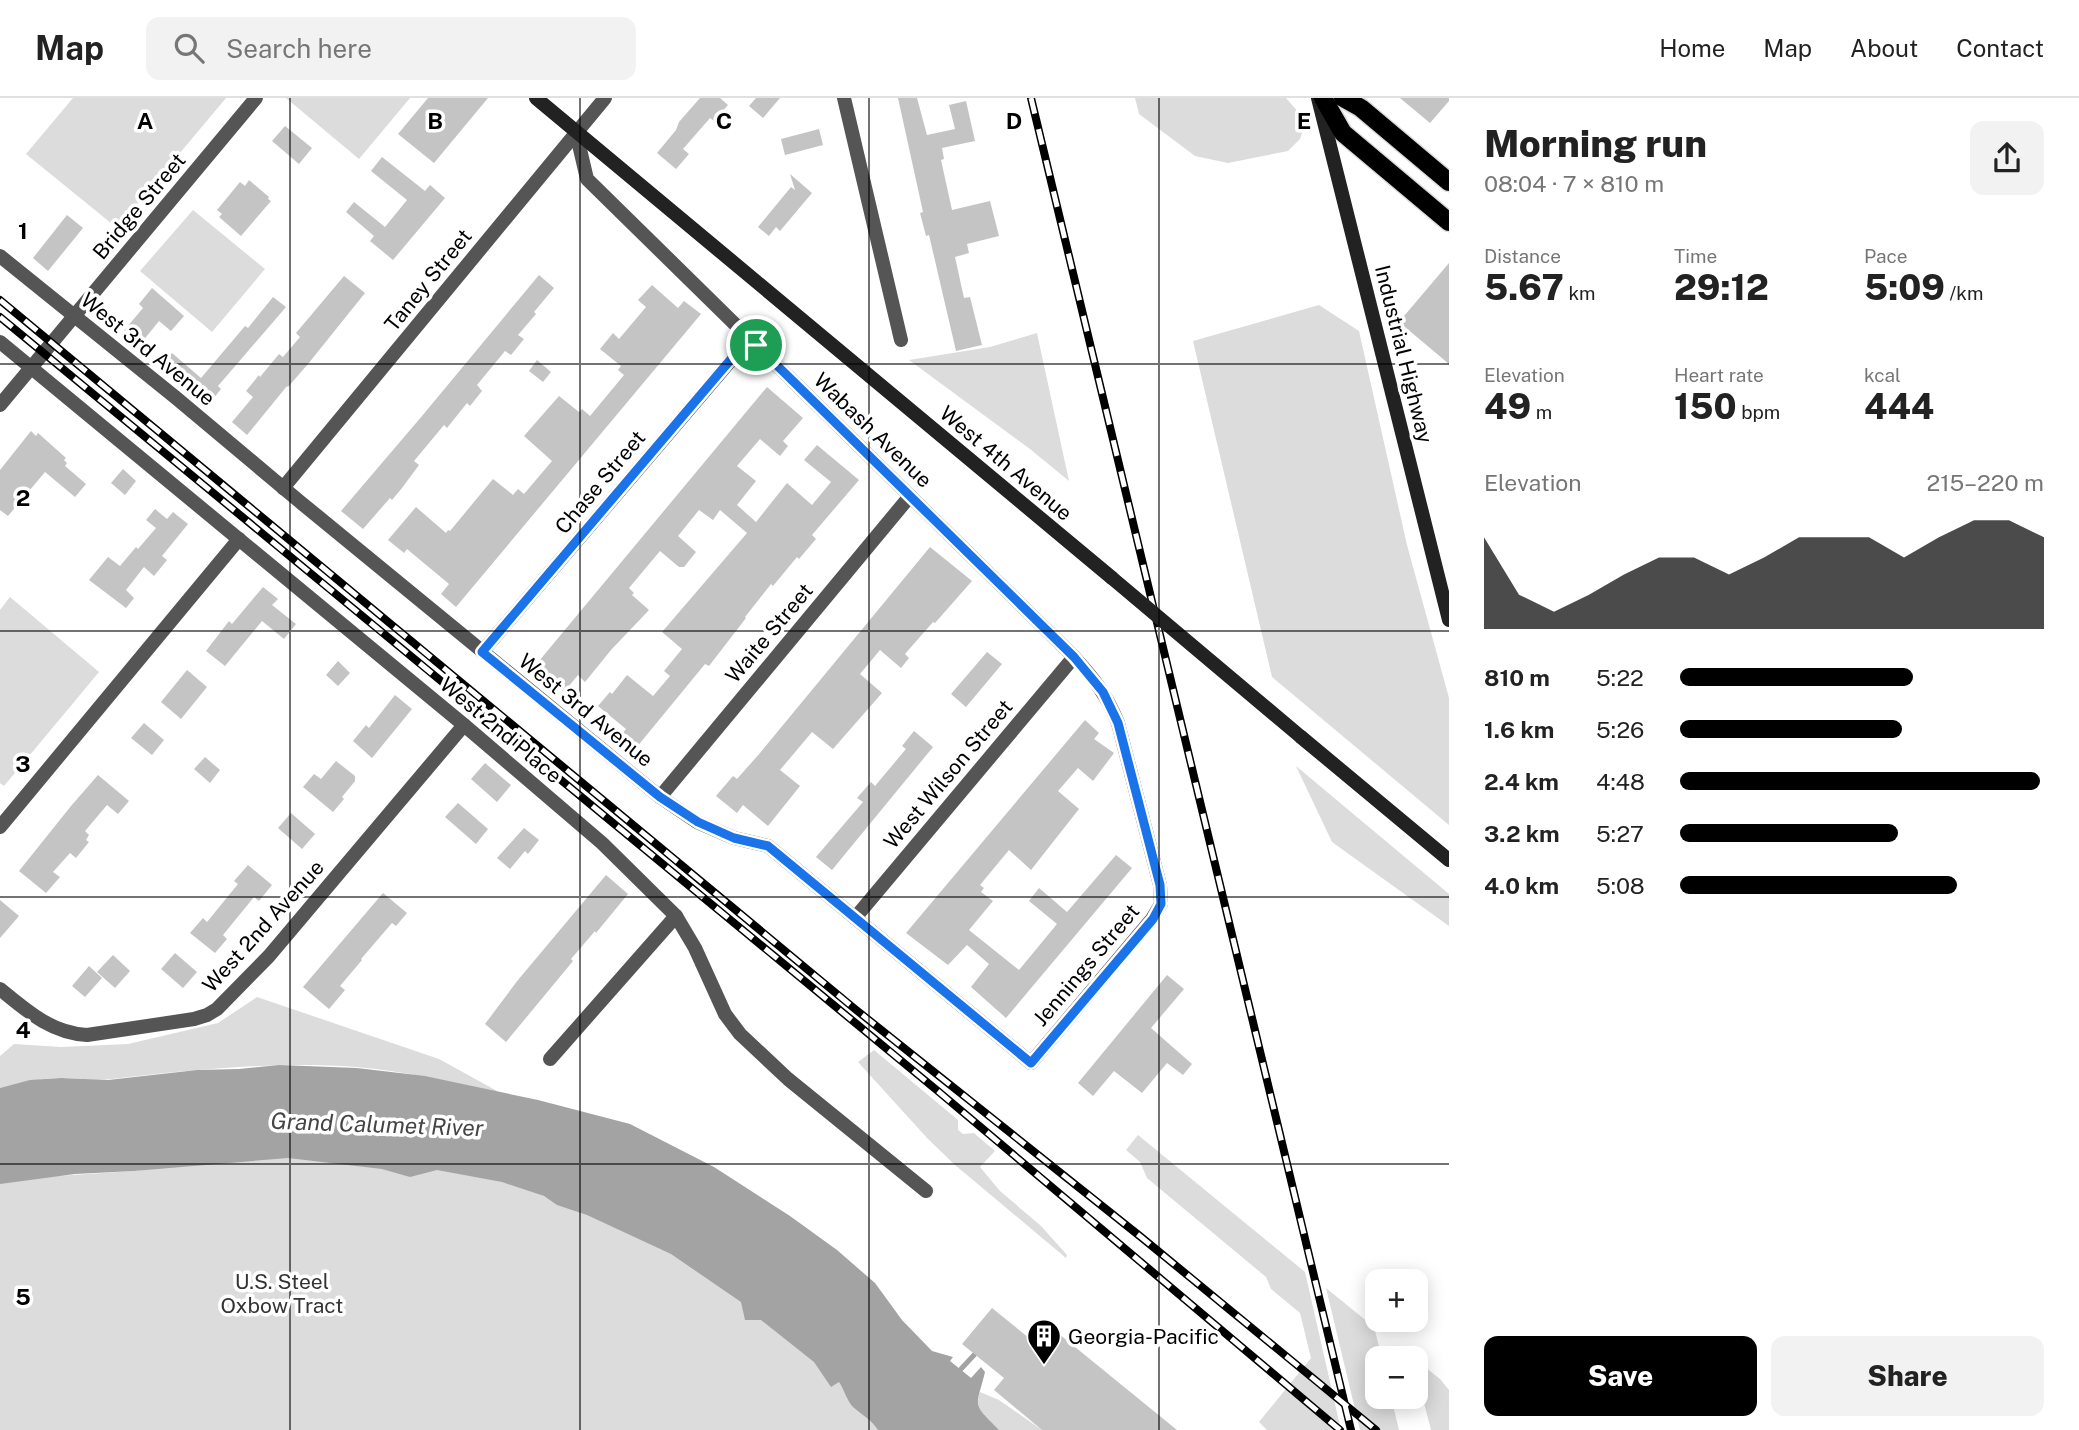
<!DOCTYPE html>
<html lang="en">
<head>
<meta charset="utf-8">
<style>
	body { margin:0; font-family:"Public Sans",sans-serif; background:#f2f2f2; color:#222; height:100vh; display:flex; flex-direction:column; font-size:26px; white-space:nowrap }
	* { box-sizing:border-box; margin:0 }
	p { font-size:23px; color:#767676 }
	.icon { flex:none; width:38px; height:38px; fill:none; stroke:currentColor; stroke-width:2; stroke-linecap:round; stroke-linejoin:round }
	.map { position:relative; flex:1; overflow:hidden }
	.details { display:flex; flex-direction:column; background:#fff; width:630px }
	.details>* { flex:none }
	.tools { position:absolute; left:1365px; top:1171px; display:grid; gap:14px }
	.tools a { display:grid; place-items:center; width:63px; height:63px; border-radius:14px; background:#fff; box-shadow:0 4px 18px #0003; font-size:35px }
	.pin { position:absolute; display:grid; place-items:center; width:60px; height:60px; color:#fff; margin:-30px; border:4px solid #fff; border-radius:50%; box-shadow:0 2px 7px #0007 }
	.round { display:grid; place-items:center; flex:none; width:74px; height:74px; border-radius:14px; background:#f2f2f2 }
	.overview { display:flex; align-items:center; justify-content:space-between; height:119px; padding:0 35px }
	h1 { font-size:38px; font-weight:800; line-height:52px }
	.figures { display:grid; grid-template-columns:repeat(3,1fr); gap:10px; height:119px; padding:7px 35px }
	.figures div { display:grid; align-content:center }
	.figures b { font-size:35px; font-weight:800 }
	.figures small { font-size:19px; font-weight:400 }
	.figures p { font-size:19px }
	.chart { height:196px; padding:14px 35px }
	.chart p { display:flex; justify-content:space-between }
	.chart svg { width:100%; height:126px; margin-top:7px; fill:#000; opacity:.7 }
	.primary-button { display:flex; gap:14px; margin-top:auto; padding:14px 35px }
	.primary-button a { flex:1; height:80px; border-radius:14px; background:#000; color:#fff; font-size:28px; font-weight:800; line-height:80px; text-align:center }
	.primary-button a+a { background:#f2f2f2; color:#222 }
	ul { padding:0 35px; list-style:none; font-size:23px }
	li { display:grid; grid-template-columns:112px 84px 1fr; align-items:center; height:52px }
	li i { height:18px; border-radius:9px; background:#000 }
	header { display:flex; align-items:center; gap:42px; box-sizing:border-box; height:98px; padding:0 35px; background:#fff; border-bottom:2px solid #e0e0e0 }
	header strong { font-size:33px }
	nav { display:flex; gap:38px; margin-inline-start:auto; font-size:24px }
	.search { width:490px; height:63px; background:#f2f2f2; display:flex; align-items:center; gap:18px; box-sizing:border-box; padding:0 24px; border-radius:14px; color:#767676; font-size:26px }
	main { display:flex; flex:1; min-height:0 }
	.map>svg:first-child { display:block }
	.green { fill:#dcdcdc }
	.water { fill:#a3a3a3 }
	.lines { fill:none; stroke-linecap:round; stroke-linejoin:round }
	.stream { stroke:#a3a3a3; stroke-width:5 }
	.building { fill:#c4c4c4 }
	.primary-casing { stroke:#dbdbdb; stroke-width:21 }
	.street { stroke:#555; stroke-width:14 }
	.secondary { stroke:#222; stroke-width:14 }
	.primary { stroke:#000; stroke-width:18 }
	.rail-casing { stroke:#000; stroke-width:8 }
	.rail { stroke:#fff; stroke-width:5; stroke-dasharray:16; stroke-linecap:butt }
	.secondary-bridge { stroke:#222; stroke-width:14 }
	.route-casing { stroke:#fff; stroke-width:14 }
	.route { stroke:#1a73e8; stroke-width:9 }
	.grid { fill:none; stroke:#000; stroke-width:2; stroke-opacity:0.55 }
	.labels { text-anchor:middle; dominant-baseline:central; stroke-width:7; stroke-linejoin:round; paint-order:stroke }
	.street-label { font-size:21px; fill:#000; stroke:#fff }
	.park-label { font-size:21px; fill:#333; stroke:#fff }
	.poi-label { font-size:21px; fill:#000; stroke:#fff; text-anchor:start }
	.water-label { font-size:23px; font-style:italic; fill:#444; stroke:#fff }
	.grid-label { font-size:23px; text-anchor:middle; font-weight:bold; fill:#000; stroke:#fff; stroke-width:7; stroke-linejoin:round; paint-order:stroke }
</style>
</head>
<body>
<header>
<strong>Map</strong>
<div class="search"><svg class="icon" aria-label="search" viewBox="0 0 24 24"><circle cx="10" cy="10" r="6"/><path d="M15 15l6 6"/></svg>Search here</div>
<nav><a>Home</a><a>Map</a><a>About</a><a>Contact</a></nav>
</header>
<main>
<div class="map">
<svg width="1449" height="1332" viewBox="0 0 1449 1332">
	<rect width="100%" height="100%" fill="#fff"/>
	<!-- green -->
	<g class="green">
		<polygon points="73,0 226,0 117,130 26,56"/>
		<polygon points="286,0 410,0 359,61"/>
		<polygon points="1135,0 1286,0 1306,23 1300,41 1288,53 1228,65 1195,58 1139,16"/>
		<polygon points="193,112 265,171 212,234 140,173"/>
		<polygon points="1319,207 1359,233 1407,447 1449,600 1449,727 1272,579 1193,243"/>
		<polygon points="1037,235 1069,383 1030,351 909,262 990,249"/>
		<polygon points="10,499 99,574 4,688 0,685 0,512"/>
		<polygon points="1296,668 1449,796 1449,828 1332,744"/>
		<path d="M257,899L439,961L499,994C451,984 404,973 356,969C274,963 192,972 111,981C95,983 79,980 63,980C41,980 21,985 0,990V958L14,946L61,949L128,946L218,925Z"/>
		<polygon points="874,952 958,1022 958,1032 963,1036 974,1035 995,1053 980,1069 1000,1093 1041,1128 1067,1157 1066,1160 955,1067 928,1041 858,964"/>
		<polygon points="1138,1037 1305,1174 1341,1332 1267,1332 1259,1324 1311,1260 1300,1215 1271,1191 1266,1179 1147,1080 1140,1064 1126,1052"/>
		<polygon points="288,1056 418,1068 500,1080 698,1162 904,1332 0,1332 0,1084 10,1081 134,1073"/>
		<polygon points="1326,1190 1374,1229 1382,1260 1377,1260 1377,1298 1391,1299 1399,1332 1360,1332"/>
		<polygon points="1416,1262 1440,1281 1449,1292 1449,1332 1431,1332 1416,1274"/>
		<path d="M980,1294L999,1302L1042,1332H999C986,1319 973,1315 980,1294Z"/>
	</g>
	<!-- water -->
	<path class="water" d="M279,967L357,970L425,978L538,1002L630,1026L714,1069L790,1118L837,1152L875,1185L902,1222L932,1253L953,1259L950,1263L971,1280L981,1269L985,1274C976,1311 971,1304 999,1332H878C871,1321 862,1317 853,1309C847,1303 844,1291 839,1284L831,1289L814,1264L761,1222H745L741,1204L671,1156L587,1117L557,1107L544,1098L502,1084L437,1072L410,1079L382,1071L288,1060L134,1073L75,1076L0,1086V990L30,982L61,980L108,982L197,972L239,971Z"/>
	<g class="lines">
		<!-- stream -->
		<polyline class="stream" points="961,1271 975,1256"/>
	</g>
	<!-- building -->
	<g class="building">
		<polygon points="428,0 488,0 434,65 398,36"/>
		<polygon points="700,0 720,0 728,7 714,23 710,20 683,51 689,56 676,71 657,55 676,32 679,24"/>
		<polygon points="756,0 780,0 763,20 749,8"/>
		<polygon points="898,0 917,0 927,37 955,31 949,7 966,3 975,43 942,50 944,61 941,62 952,112 990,103 999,138 967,146 969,155 955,159 964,200 970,199 982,247 956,253 929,137 926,138 920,115 923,114"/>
		<polygon points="1400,0 1449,0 1449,3 1430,25"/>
		<polygon points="285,28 312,50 299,66 272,43"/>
		<polygon points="819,31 823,47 785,57 781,41"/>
		<polygon points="382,59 425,93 430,87 445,100 393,162 370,143 374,138 346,114 354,104 385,129 407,102 371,73"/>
		<polygon points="790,76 812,95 780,133 776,129 769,138 758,129 791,89 795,92"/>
		<polygon points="249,82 269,99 268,101 271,103 241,138 219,119 222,116 217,112 240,84 245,88"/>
		<polygon points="67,117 83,130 48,173 33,160"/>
		<polygon points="1449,165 1449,266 1399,224"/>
		<polygon points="539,177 554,190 534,214 536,216 518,237 524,241 511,257 505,253 477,287 482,293 470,308 467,305 447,330 444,327 414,363 419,367 402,390 392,402 390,400 363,431 341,413 422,318"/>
		<polygon points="344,178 365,195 308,266 288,289 287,288 247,337 232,324 253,299 246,293 259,277 260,279 279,256 283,259 300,239 296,235"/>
		<polygon points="652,187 678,210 684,203 701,216 456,509 441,496 449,486 407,451 404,455 388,442 416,409 446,435 448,432 450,433 493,381 513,397 518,391 524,396 552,363 524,338 559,298 579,314 582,311 590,318 624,277 618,272 621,268 600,251 613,235 619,241 646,209 638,202"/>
		<polygon points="152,190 184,218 171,233 159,223 138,249 122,235 143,210 139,206"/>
		<polygon points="273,199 286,209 218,288 221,291 209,306 162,267 172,255 201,280 245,228 248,230"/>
		<polygon points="537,262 551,274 543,284 529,273"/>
		<polygon points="767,289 803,320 783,343 788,348 780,358 760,341 737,368 756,383 737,407 756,424 787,385 812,407 831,384 804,362 817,347 859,382 812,437 816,441 799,461 797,459 773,488 771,486 745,519 746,520 709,568 705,566 636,650 621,637 626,631 598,608 610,594 612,596 627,577 653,598 670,578 664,573 682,551 662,534 747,435 720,412 713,422 699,412 678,438 696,454 684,469 679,469 660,453 629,490 634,495 632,497 649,512 611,552 585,584 578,577 564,594 534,569"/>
		<polygon points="31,333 36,338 38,335 66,360 64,362 67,365 65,368 86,386 75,399 45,374 8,418 0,412 0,372"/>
		<polygon points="123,371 136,383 125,397 111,385"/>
		<polygon points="155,411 167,421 173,414 188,426 162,458 167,462 154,478 144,469 126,492 134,500 126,510 89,482 108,459 120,468 136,449 138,451 156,430 146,422"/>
		<polygon points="930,449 972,483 935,525 933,524 905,556 909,560 901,570 880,552 860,576 882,595 833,651 812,634 780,672 800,688 768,728 743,707 737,715 716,698 733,678 737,681 760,655"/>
		<polygon points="263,489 278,501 272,507 296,526 284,541 262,523 225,568 206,553 229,523 232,526"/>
		<polygon points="987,554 1002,566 966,609 951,596"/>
		<polygon points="338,563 350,575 338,588 326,577"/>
		<polygon points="187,572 207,589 181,621 161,604"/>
		<polygon points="395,597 412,611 372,660 353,643 366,627 369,630"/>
		<polygon points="1085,622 1099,635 1094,641 1114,655 1093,683 1078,670 1058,693 1079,711 1031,772 1009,752 980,787 984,790 981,794 993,803 969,832 1019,872 1057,826 1029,803 1039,790 1067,814 1116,757 1132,770 1006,920 971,889 989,866 967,847 948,867 906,835"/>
		<polygon points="144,625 164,642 152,657 131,640"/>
		<polygon points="914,633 933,649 832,772 816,759 863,704 857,700 871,684 875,688 906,651 902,648"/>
		<polygon points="205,659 220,672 210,685 194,671"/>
		<polygon points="336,663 355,678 355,683 342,699 344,701 333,714 303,689 314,676 321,681"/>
		<polygon points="485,665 511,687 497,704 471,681"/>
		<polygon points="98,677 129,703 118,716 107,707 85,733 89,737 86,742 89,744 76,760 70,755 53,774 60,779 46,795 19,773 71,708"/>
		<polygon points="458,705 488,731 476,746 445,719"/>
		<polygon points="291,715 315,736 302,751 278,730"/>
		<polygon points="524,730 539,742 528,756 525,753 510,771 497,760"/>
		<polygon points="248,767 272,787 259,803 254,799 223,837 227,841 215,855 190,835 203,820 207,824 238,786 234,783"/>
		<polygon points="606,777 628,796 596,835 595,833 571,861 573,863 506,944 485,926 518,882"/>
		<polygon points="383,795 407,815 396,828 392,825 361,861 362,862 340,888 345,892 329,911 303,889"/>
		<polygon points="0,802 19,818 0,840"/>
		<polygon points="175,855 197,874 183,890 161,871"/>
		<polygon points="113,857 130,873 115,890 97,874"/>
		<polygon points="89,868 102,880 85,899 72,888"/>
		<polygon points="1167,877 1184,891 1151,930 1192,966 1183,977 1167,965 1142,995 1114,973 1093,998 1078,985"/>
		<polygon points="992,1210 1034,1244 1048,1227 1177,1332 1042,1332 994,1292 1004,1280 962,1246"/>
	</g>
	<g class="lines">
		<!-- primary casing -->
		<g class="primary-casing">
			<g id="primary">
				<polyline points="1323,0 1343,35 1449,124"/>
				<polyline points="1343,0 1361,10 1449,84"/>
			</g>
		</g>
		<!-- street -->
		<g class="street">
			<polyline points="844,0 901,242"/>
			<path d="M0,158L175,299L299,403L660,699L697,724L734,740L768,748L1031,965L1152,821L1161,806L1160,787L1118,625C1106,596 1095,582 1074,559L587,81L576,34"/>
			<polyline points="0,244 464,627 602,745 676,818 695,850 725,916 740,936 788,981 926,1093"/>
			<polyline points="0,307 256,0"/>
			<polyline points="283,390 605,0"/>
			<polyline points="482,554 749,241"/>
			<polyline points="660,699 910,398"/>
			<polyline points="0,729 239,441"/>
			<polyline points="855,820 1074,559"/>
			<path d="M0,891C27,913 51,935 87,937L194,921L207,917L217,911L269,858L464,627"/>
			<polyline points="550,961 676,818"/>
		</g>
		<!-- secondary -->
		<g class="secondary">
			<polyline points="536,0 1112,480"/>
			<polyline points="1318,0 1449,522"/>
			<polyline points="1301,639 1449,762"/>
		</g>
		<!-- primary -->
		<use href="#primary" class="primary"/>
		<!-- rail casing -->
		<g class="rail-casing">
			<g id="rail">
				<polyline points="1031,0 1351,1332"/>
				<polyline points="0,202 855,911 1141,1139 1376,1332"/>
				<polyline points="0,219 939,994 1340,1332"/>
			</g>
		</g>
		<!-- rail -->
		<use href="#rail" class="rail"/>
		<!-- secondary-bridge -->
		<polyline class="secondary-bridge" points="1112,480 1301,639"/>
	</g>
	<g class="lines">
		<!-- route casing -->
		<g class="route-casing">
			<polygon id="route" points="749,240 1074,559 1103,594 1118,625 1160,787 1161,806 1153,821 1031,965 768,748 734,740 698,724 660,699 482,554"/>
		</g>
		<!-- route -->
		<use href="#route" class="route"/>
	</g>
	<!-- grid -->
	<path class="grid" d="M290,0V1332M580,0V1332M869,0V1332M1159,0V1332M0,266H1449M0,533H1449M0,799H1449M0,1066H1449"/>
	<!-- icons -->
	<defs>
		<g id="building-pin" transform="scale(1.75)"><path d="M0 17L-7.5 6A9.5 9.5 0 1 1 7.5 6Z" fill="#000" stroke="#fff"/><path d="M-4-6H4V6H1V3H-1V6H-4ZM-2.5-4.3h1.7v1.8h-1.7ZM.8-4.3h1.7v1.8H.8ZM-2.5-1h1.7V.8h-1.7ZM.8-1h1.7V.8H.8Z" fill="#fff"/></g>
	</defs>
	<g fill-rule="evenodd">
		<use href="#building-pin" x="1044" y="1238"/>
	</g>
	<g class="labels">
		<!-- street labels -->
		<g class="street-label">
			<text transform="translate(139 108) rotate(-50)">Bridge Street</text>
			<text transform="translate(428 182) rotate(-51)">Taney Street</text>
			<text transform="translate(148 251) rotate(39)">West 3rd Avenue</text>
			<text transform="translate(1404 256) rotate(76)">Industrial Highway</text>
			<text transform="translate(873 332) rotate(44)">Wabash Avenue</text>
			<text transform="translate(1006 365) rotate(40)">West 4th Avenue</text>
			<text transform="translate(600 384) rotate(-50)">Chase Street</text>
			<text transform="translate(769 535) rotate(-50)">Waite Street</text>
			<text transform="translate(586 612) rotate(39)">West 3rd Avenue</text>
			<text transform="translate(501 632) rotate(40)">West 2nd Place</text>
			<text transform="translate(948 676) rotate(-50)">West Wilson Street</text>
			<text transform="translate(263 828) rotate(-48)">West 2nd Avenue</text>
			<text transform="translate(1086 867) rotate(-50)">Jennings Street</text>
		</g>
		<!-- park labels -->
		<g class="park-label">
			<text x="282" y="1183">U.S. Steel<tspan x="282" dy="24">Oxbow Tract</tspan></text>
		</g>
		<!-- poi labels -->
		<g class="poi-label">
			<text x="1068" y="1238">Georgia-Pacific</text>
		</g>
		<!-- water labels -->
		<g class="water-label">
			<text transform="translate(377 1026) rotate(2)">Grand Calumet River</text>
		</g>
	</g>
	<g class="grid-label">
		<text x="145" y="31">A</text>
		<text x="435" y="31">B</text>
		<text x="724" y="31">C</text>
		<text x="1014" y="31">D</text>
		<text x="1304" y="31">E</text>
		<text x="23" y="141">1</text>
		<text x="23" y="408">2</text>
		<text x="23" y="674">3</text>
		<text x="23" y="940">4</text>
		<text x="23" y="1207">5</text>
	</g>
</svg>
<div class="tools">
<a>+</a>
<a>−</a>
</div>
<div class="pin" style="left:756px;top:247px;background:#1e9e55"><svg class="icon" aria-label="arrive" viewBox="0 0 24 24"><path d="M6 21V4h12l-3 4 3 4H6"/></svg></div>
</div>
<section class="details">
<div class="overview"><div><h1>Morning run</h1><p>08:04 · 7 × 810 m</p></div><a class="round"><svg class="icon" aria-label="share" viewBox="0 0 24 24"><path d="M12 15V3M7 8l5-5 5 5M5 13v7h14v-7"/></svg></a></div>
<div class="figures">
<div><p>Distance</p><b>5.67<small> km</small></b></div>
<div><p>Time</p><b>29:12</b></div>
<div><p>Pace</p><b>5:09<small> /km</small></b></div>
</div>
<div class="figures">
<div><p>Elevation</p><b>49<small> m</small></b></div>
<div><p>Heart rate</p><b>150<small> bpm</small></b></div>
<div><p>kcal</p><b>444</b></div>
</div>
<div class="chart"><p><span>Elevation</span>215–220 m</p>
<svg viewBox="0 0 160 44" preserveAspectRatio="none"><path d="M0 44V12L10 32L20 38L30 32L40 25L50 19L60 19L70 25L80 19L90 12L100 12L110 12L120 19L130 12L140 6L150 6L160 12V44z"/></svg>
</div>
<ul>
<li><b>810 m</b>5:22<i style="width:64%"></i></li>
<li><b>1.6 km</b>5:26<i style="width:61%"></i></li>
<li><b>2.4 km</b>4:48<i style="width:99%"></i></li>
<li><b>3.2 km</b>5:27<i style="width:60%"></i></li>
<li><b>4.0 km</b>5:08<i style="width:76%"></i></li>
</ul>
<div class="primary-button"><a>Save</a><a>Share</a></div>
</section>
</main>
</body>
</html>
